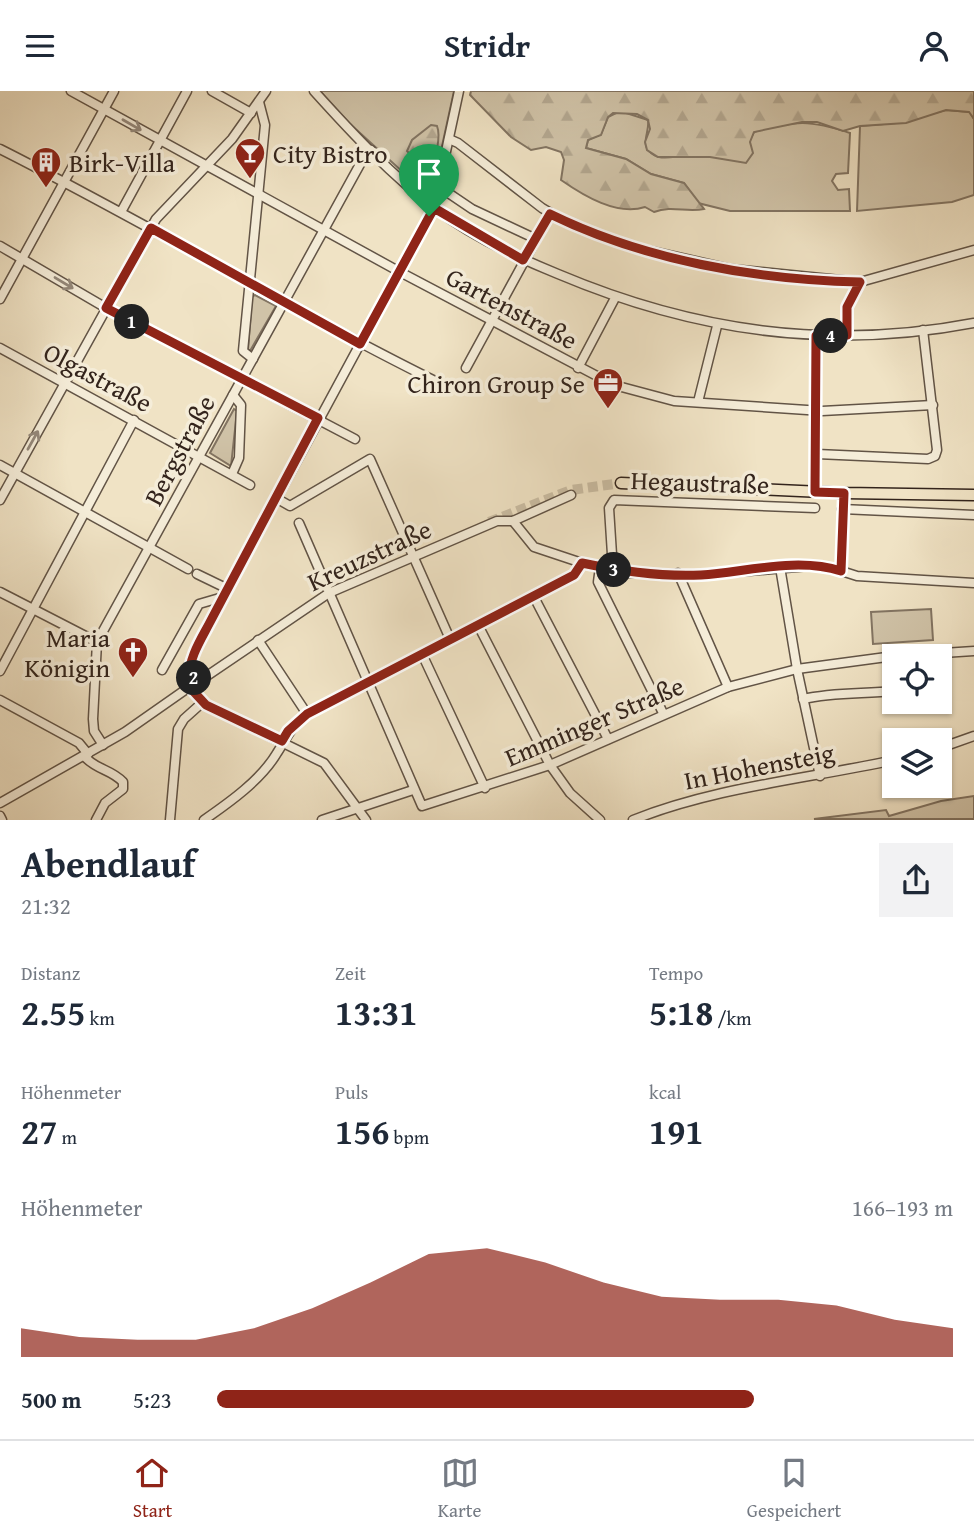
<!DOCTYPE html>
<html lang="de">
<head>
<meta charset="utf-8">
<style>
	body { margin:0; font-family:"Gentium Book Plus",serif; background:#f2f2f3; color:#1f2937; height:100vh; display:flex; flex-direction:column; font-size:26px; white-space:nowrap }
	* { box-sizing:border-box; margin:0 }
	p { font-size:23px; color:#747a83 }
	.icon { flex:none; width:38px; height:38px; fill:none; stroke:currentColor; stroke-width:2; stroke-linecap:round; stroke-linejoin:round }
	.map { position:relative; height:729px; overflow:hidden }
	.drawer { display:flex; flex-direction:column; background:#fff; flex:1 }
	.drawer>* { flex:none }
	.controls { position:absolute; left:882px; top:553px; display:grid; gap:14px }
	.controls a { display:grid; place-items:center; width:70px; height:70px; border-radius:0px; background:#fff; box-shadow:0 2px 5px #0004; font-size:35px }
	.pin { position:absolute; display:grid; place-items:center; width:60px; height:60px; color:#fff; margin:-72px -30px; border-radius:50% 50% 50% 0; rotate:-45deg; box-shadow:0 0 7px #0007 }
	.pin .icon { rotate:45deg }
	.km { position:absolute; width:35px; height:35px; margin:-18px; border-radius:50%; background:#222; color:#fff; font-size:19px; line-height:35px; text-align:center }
	.round { display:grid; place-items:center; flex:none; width:74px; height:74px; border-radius:0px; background:#f2f2f3 }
	.overview { display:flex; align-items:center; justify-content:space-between; height:119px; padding:0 21px }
	h1 { font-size:38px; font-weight:800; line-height:52px }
	.stats { display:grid; grid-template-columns:repeat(3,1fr); gap:10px; height:119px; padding:7px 21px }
	.stats div { display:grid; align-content:center }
	.stats b { font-size:35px; font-weight:800 }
	.stats small { font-size:19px; font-weight:400 }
	.stats p { font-size:19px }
	.chart { height:196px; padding:14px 21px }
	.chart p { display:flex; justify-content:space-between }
	.chart svg { width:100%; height:126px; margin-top:7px; fill:#8f2418; opacity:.7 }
	ul { padding:0 21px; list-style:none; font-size:23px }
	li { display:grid; grid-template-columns:112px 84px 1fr; align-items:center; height:52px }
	li i { height:18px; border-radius:9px; background:#8f2418 }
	header { display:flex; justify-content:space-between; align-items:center; height:91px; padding:0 21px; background:#fff; font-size:32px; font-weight:800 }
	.menu { display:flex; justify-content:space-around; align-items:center; height:98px; border-top:2px solid #e0e1e3; background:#fff; font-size:19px; color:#747a83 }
	.menu a { display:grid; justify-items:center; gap:4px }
	.menu .active { color:#8f2418 }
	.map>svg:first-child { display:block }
	.green { fill:#d0c3a8; stroke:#827462; stroke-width:2 }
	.forest { fill:url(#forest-firs); stroke:#827462; stroke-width:2 }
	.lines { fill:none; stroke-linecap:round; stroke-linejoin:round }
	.major-tunnel { stroke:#cabda3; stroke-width:10; stroke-dasharray:10 5; stroke-linecap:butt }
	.minor-casing { stroke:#625446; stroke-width:11 }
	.major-casing { stroke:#33241c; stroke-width:13 }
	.minor { stroke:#f5edd9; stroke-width:8 }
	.major { stroke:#f0e3c5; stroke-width:10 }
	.oneway { stroke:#94887a }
	.route-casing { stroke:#fff; stroke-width:14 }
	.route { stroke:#8f2418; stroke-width:9 }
	.labels { text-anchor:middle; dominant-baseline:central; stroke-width:7; stroke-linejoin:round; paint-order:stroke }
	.poi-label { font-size:26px; fill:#33241c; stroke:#f5edd9; text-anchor:start }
	.street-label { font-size:26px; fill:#33241c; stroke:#f5edd9 }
</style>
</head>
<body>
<header><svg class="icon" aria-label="menu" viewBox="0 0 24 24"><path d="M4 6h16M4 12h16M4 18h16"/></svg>Stridr<svg class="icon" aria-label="person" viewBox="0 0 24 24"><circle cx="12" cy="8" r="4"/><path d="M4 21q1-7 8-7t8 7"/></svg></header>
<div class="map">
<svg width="974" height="729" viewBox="0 0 974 729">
	<defs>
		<pattern id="forest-firs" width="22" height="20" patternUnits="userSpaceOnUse" patternTransform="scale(1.75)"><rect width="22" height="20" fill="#d0c3a8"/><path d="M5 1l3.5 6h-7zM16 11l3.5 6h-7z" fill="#b3a790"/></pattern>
	</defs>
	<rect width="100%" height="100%" fill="#f0e3c5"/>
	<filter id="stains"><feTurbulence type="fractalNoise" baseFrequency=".00286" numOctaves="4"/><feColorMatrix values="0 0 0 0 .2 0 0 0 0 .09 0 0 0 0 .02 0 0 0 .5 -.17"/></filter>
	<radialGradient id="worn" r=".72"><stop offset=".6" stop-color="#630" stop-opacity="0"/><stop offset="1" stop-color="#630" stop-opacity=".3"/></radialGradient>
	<!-- green -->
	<g class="green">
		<polygon points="320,0 454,0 432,101 428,104 349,32"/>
		<polygon points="946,19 970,21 974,28 974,104 952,111 857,120 860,35 896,32"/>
		<path d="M620,20L648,29C650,39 641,52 649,60C659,71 673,65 686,65C711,65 742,68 754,41C795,29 811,29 850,42L848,82L836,83L832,90L838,99L849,98L850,120H730L698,112L684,92L651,83L626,68L586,57L588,49L601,43L608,26Z"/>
		<polygon points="255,204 276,215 250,260 248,259 252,206"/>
		<polygon points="234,318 237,320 231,375 210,362"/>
		<polygon points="931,518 933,549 873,553 871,521"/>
		<polygon points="974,705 974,728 814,728 886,719 889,725 941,710"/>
	</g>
	<!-- forest -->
	<g class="forest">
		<path d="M471,0H974V28L969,21L946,19L906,32L860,35L843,40L817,31H802L754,41L750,51L753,62L746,72L710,66H658L647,59L645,51L650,38L648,29L637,23L613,22L608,26L601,44L588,49L586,57L626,68L651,83L684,92L704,118C687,122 672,114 654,121L645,116C617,125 584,105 561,89L564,69L561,61L546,56L531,59L511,46L470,4Z"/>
		<path d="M431,34L437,35C441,45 436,68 430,77H424L407,60L412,49Z"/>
	</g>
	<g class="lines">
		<!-- major-tunnel -->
		<polyline class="major-tunnel" points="489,431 571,399 621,392"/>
		<!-- minor casing -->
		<g class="minor-casing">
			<g id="minor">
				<polyline points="71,0 400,181 614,294 674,310 822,320 933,314"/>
				<polyline points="212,0 251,22"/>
				<path d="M314,0C351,41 391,84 436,118C472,145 516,166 558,183C693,240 829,260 974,232"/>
				<polyline points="449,48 458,52 542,117 564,130 629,155 731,178 860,191 974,159"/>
				<path d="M0,58C147,132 287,217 435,290"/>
				<polyline points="438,95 472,118 536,148"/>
				<polyline points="121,121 187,0"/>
				<polyline points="0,155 113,221 355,348"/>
				<polyline points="0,208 114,0"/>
				<polyline points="847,244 847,216 860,191"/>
				<polyline points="0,257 250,394"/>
				<polyline points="253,268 243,260 265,34 259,11"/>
				<polyline points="466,277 550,123"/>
				<polyline points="578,277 615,207"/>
				<polyline points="698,311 717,235"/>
				<polyline points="817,363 928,368 935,365 937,359 923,239"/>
				<polyline points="0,374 188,478"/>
				<polyline points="232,383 239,367 241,314 233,304"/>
				<polyline points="815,401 816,245"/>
				<polyline points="276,407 290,415 370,368 450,548"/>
				<polyline points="0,409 156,128 232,48 266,0"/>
				<polyline points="842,418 974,424"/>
				<polyline points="513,430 534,456 582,472 627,482 700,484 809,475 832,477 857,485 974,492"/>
				<polyline points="299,432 422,715 550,674 728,596 797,578 894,565"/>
				<polyline points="600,476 598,491 663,622"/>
				<polyline points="780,476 797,578 820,685"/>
				<polyline points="613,479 609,417 614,409 815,417"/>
				<polyline points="841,480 844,402"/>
				<polyline points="678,482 728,596"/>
				<polyline points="197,483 228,498"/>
				<polyline points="0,501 97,551"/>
				<polyline points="534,506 608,648"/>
				<polyline points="478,534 550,674 570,702 600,729"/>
				<polyline points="258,549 307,623"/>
				<polyline points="422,563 485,697"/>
				<polyline points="897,565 974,560"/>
				<polyline points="162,579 199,513 223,506"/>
				<polyline points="0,580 134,329"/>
				<polyline points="189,587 193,564 217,518 434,116 459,0"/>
				<polyline points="198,591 329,502 497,430 513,430 571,404"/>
				<polyline points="194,601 206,614 324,672 366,729"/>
				<path d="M803,608C833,601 863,603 894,600"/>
				<polyline points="0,609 79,652 88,663"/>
				<polyline points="103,654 94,640 93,628 97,551 364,66 371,59"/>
				<polyline points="940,657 974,645"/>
				<path d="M84,665C96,679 111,678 123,691V698L105,712L96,729"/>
				<polyline points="0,712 125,641 185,599"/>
				<polyline points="0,725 2,729"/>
				<polyline points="170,729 178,638 184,628 203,611"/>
				<path d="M204,729C230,711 261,689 277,662C287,646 292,635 307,623L574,484L582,472"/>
				<polyline points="322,729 413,699"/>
				<path d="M633,729C716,696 807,688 894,669"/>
			</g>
		</g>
		<!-- major casing -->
		<g class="major-casing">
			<polyline id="major" points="621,392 844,402 974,404"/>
		</g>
		<!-- minor -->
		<use href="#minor" class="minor"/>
		<!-- major -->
		<use href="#major" class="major"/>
	</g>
	<!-- one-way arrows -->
	<defs><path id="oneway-shaft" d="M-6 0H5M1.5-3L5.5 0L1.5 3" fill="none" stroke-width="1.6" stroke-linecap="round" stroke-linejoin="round" transform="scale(1.75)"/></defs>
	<g class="oneway">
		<use href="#oneway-shaft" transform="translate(132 34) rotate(30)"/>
		<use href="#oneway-shaft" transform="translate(64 192) rotate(31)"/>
		<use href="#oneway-shaft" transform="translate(33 349) rotate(-61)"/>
	</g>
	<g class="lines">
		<!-- route casing -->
		<g class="route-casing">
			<path id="route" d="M434,117L523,169L550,123C644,169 756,189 860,191L847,216V244L816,245L815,401L844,402L841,480C797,466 746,481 701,484C661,486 620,480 582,472L574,484L307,623L288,640L282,650L206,614L194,601L198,591L189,587C189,567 200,550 209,533L318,327L106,217L151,137L360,253Z"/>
		</g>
		<!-- route -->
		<use href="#route" class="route"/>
	</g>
	<!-- icons -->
	<defs>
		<g id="bar-pin" transform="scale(1.575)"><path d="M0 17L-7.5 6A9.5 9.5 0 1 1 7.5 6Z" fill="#8f2418" stroke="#f5edd9"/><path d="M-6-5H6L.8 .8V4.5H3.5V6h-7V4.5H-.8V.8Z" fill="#fff"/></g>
		<g id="building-pin" transform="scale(1.575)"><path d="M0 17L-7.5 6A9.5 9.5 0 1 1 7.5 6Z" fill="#8f2418" stroke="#f5edd9"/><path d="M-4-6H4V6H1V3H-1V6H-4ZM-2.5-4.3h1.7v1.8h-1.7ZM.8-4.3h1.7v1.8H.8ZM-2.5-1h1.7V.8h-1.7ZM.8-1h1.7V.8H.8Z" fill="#fff"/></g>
		<g id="office-pin" transform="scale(1.575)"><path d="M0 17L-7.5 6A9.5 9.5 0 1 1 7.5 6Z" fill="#8f2418" stroke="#f5edd9"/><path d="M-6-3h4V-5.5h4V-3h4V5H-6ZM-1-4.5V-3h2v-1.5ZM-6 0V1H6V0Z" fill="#fff"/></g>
		<g id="church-pin" transform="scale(1.575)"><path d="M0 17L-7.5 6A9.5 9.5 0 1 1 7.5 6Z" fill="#8f2418" stroke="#f5edd9"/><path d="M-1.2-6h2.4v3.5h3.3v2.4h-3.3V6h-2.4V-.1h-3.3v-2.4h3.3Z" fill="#fff"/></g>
	</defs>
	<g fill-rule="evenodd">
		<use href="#bar-pin" x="250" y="62"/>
		<use href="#building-pin" x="46" y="71"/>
		<use href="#office-pin" x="608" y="292"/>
		<use href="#church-pin" x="133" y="561"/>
	</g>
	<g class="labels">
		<!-- poi labels -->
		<g class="poi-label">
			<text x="273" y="62">City Bistro</text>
			<text x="69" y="71">Birk-Villa</text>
			<text x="585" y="292" text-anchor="end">Chiron Group Se</text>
			<text x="110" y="546" text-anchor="end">Maria<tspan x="110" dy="30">Königin</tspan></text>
		</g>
		<!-- street labels -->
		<g class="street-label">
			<text transform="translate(512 217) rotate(28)">Gartenstraße</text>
			<text transform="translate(98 286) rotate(28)">Olgastraße</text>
			<text transform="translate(179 359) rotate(-62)">Bergstraße</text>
			<text transform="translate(700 391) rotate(2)">Hegaustraße</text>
			<text transform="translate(369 464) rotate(-25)">Kreuzstraße</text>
			<text transform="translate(594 630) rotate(-23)">Emminger Straße</text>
			<text transform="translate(759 675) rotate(-11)">In Hohensteig</text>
		</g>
	</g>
	<rect width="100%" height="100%" filter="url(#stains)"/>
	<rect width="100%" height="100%" fill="url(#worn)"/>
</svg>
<div class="controls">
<a><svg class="icon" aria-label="locate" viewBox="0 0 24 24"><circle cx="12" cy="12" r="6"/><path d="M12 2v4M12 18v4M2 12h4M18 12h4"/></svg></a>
<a><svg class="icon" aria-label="layers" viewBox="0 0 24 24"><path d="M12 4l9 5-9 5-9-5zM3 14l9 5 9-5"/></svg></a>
</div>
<div class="pin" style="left:429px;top:125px;background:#1e9e55"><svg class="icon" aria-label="arrive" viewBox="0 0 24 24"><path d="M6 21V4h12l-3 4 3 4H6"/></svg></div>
<b class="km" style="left:132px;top:231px">1</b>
<b class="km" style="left:194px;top:587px">2</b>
<b class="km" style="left:614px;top:479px">3</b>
<b class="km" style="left:831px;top:245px">4</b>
</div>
<section class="drawer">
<div class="overview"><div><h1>Abendlauf</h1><p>21:32</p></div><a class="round"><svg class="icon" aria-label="share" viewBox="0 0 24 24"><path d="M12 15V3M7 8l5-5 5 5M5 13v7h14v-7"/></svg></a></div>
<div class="stats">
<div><p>Distanz</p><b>2.55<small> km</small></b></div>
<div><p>Zeit</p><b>13:31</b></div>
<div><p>Tempo</p><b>5:18<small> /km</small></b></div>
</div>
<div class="stats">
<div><p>Höhenmeter</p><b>27<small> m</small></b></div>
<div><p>Puls</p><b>156<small> bpm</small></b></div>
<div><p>kcal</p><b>191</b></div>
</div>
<div class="chart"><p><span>Höhenmeter</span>166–193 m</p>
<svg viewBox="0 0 160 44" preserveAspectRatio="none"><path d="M0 44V34L10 37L20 38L30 38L40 34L50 27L60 18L70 8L80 6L90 11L100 18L110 23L120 24L130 24L140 26L150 31L160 34V44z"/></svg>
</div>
<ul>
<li><b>500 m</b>5:23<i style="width:73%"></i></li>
</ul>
</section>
<nav class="menu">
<a class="active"><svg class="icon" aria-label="home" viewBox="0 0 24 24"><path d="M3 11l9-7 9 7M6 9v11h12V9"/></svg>Start</a>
<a><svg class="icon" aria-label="map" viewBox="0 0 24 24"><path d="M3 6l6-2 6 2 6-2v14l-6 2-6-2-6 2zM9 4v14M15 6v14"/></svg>Karte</a>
<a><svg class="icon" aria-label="saved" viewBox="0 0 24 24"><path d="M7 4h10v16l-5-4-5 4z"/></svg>Gespeichert</a>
</nav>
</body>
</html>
